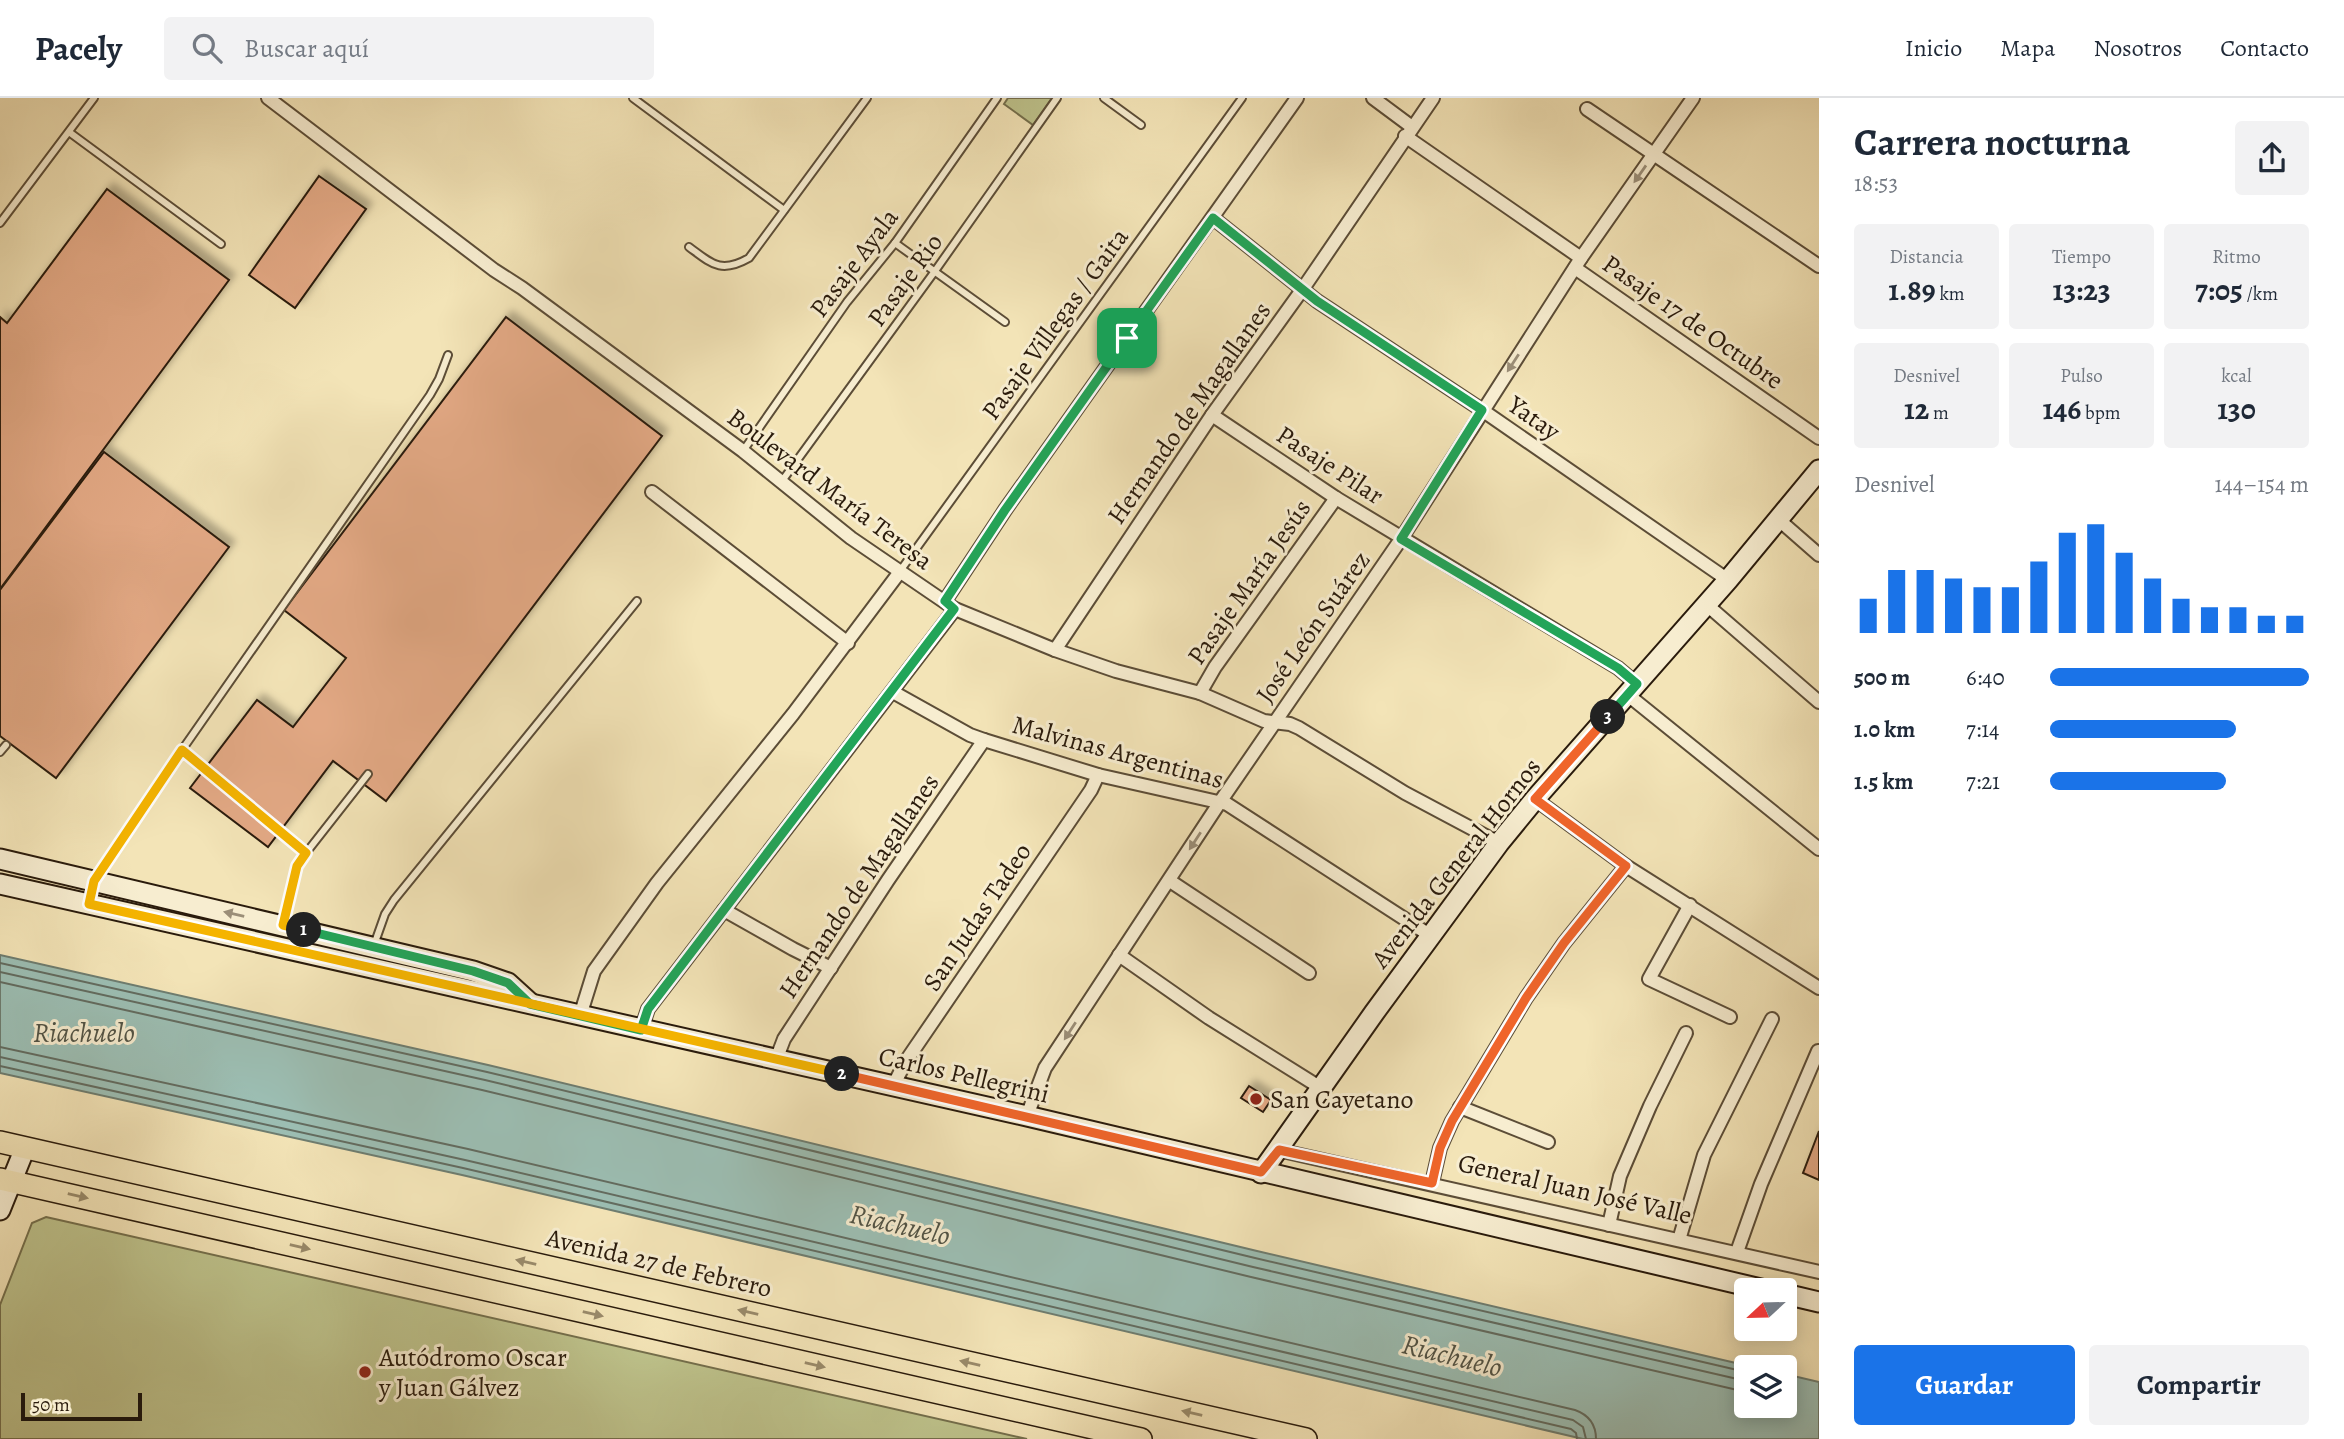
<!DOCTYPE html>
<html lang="es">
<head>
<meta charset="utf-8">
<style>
	body { margin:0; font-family:Alegreya,serif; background:#f2f2f3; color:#1f2937; height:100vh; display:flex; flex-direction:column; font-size:26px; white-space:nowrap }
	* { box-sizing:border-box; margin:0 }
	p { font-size:23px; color:#747a83 }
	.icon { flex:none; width:38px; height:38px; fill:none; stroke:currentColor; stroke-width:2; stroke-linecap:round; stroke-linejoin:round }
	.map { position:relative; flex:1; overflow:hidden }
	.panel { display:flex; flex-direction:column; background:#fff; width:525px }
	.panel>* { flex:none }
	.needle { width:46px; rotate:248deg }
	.fabs { position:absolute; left:1734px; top:1180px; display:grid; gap:14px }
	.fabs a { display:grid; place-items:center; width:63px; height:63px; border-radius:7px; background:#fff; box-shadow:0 4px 18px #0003; font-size:35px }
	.scale { position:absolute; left:21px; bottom:18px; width:121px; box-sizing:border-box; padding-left:7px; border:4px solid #2a1b0c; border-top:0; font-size:19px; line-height:24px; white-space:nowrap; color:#2a1b0c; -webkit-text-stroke:5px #f7edd0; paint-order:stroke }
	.pin { position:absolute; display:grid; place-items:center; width:60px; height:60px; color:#fff; margin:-30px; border-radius:14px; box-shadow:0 4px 10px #0006 }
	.km { position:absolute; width:35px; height:35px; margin:-18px; border-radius:50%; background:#222; color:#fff; font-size:19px; line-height:35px; text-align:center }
	.round { display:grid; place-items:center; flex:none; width:74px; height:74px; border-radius:7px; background:#f2f2f3 }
	.headline { display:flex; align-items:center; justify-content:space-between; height:119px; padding:0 35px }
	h1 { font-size:38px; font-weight:700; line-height:52px }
	.figures { display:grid; grid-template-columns:repeat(3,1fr); gap:10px; height:119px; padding:7px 35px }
	.figures div { display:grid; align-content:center; border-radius:7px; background:#f2f2f3; text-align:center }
	.figures b { font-size:30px; font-weight:700 }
	.figures small { font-size:19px; font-weight:400 }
	.figures p { font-size:19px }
	.chart { height:196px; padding:14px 35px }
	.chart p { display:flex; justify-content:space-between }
	.chart svg { width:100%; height:126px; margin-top:7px; stroke:#1a73e8; stroke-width:6 }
	.button { display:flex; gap:14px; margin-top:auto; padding:14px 35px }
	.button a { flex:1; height:80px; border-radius:7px; background:#1a73e8; color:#fff; font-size:28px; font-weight:700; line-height:80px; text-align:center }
	.button a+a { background:#f2f2f3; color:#1f2937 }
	ul { padding:0 35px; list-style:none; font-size:23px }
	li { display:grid; grid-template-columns:112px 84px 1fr; align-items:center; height:52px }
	li i { height:18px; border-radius:9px; background:#1a73e8 }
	header { display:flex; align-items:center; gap:42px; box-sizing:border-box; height:98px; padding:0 35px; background:#fff; border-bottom:2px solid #e0e1e3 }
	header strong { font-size:33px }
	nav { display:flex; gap:38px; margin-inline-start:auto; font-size:24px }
	.search { width:490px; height:63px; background:#f2f2f3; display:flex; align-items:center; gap:18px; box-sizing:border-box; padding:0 24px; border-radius:7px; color:#747a83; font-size:26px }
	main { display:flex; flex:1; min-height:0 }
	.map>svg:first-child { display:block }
	.green { fill:#bec38c; stroke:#746f4c; stroke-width:2 }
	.water { fill:#9cbeb3; stroke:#6e7d70; stroke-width:2 }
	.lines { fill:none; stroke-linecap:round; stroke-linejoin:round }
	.shore { stroke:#636c60; stroke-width:2 }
	.building { fill:#e3a985; stroke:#2a1b0c; stroke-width:2; filter:url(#shadow) }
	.lane-casing { stroke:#5c4d37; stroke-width:10 }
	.street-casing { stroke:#5c4d37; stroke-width:16 }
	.secondary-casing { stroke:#2a1b0c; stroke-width:23 }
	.primary-casing { stroke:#2a1b0c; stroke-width:24 }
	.lane { stroke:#f7edd0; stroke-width:6 }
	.street { stroke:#f7edd0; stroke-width:12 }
	.secondary { stroke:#f7edd0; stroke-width:19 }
	.primary { stroke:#f3e4b7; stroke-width:21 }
	.oneway { fill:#9b8e78 }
	.oneway2 { fill:#998a6a }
	.split-1-casing { stroke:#fff; stroke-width:14 }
	.split-2-casing { stroke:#fff; stroke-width:14 }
	.split-3-casing { stroke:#fff; stroke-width:14 }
	.split-4-casing { stroke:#fff; stroke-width:14 }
	.split-1 { stroke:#22a559; stroke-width:9 }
	.split-2 { stroke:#f5b400; stroke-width:9 }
	.split-3 { stroke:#f0652b; stroke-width:9 }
	.split-4 { stroke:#22a559; stroke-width:9 }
	.poi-dot { fill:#8f2418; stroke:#f7edd0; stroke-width:2.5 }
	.labels { text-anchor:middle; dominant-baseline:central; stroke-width:6; stroke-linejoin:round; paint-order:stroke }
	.street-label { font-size:26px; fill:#2a1b0c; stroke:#f7edd0 }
	.poi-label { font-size:26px; fill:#2a1b0c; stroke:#f7edd0; text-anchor:start }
	.water-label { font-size:28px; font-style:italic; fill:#525446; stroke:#f7edd0 }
</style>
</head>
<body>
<header>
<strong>Pacely</strong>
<div class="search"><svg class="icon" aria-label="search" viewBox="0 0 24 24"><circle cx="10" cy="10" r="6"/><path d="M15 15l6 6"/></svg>Buscar aquí</div>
<nav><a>Inicio</a><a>Mapa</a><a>Nosotros</a><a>Contacto</a></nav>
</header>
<main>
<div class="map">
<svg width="1819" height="1341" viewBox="0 0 1819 1341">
	<defs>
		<filter id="shadow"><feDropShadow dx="6" dy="-6" stdDeviation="3.5" flood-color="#0004"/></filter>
	</defs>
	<rect width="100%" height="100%" fill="#f3e4b7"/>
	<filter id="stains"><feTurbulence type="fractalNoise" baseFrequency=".00286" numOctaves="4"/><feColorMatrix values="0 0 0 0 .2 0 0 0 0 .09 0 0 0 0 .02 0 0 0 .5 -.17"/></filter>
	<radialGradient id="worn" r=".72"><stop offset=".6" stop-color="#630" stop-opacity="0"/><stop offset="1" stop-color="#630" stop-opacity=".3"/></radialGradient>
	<!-- green -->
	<g class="green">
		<polygon points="1008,0 1052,0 1033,27 1004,6"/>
		<polygon points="46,1119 1027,1341 0,1341 0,1207 32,1125"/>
	</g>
	<!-- water -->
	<polygon class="water" points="0,857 488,967 1257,1153 1753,1269 1746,1269 1746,1307 1785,1307 1785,1276 1819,1284 1819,1341 1583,1341 462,1077 0,975"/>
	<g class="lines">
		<!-- shore -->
		<g class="shore">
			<polyline points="0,865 487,974 1255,1160 1746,1274"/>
			<polyline points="0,874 485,982 1253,1169 1746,1283"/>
			<polyline points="0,884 482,992 1251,1179 1746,1294"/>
			<path d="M0,949L468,1051L1575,1312C1589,1317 1596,1326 1596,1341"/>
			<polyline points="0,959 465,1062 1573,1322 1583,1329 1586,1341"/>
			<polyline points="0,968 463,1070 1571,1331 1576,1335 1577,1341"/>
		</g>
	</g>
	<!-- building -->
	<g class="building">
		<polygon points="319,78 366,111 295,210 249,177"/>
		<polygon points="107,91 229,182 0,491 0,219 7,225"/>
		<polygon points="506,219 662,338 386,703 333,663 268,749 190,690 257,602 293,629 346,560 284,512"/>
		<polygon points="104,354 229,449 56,680 0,638 0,492"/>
		<polygon points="1249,988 1271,1002 1263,1014 1241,1000"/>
		<polygon points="1819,1033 1819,1082 1803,1075"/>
	</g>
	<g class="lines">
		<!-- lane casing -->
		<g class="lane-casing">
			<g id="lane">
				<polyline points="633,0 784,112"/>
				<polyline points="1104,0 1141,27"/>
				<polyline points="69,34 221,146"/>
				<polyline points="0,125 94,0"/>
				<polyline points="895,145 1005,224"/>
				<path d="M689,149C712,166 721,176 749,160L867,0"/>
				<polyline points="743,353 847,204 895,145 997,0"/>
				<polyline points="782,383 935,173 1057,0"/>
				<polyline points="900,473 1242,0"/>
				<polyline points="182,652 306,755 368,676"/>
				<polyline points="0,654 6,647"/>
				<polyline points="89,804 94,784 182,652 430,297 439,281 448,257"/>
				<polyline points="283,825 297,768 306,755"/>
				<polyline points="374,847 385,816 394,802 637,503"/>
			</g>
		</g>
		<!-- street casing -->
		<g class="street-casing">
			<g id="street">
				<polyline points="268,0 494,172 522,190 743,353 851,440 955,511 1055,552 1116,573 1200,595 1264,623 1290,626 1299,630 1405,695 1499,745"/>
				<polyline points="1373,0 1412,29"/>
				<polyline points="1587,11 1819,168"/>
				<polyline points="1405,38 1581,160"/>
				<polyline points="1213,120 1317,203 1482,312 1728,482"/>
				<polyline points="1575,170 1819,340"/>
				<polyline points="1212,317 1336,400 1618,570 1637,586"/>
				<polyline points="652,394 848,545"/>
				<polyline points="1779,422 1819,457"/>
				<polyline points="945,503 1005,412 1297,0"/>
				<polyline points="1707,507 1819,604"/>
				<polyline points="1055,552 1212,317 1302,192 1433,0"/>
				<polyline points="893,594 970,637 984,642 1098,677 1227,706 1431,838"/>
				<polyline points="1200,595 1215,569 1336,400"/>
				<polyline points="1628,597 1819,751"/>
				<polyline points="1535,701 1626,768 1819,890"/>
				<polyline points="1170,783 1309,875"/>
				<polyline points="1690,807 1649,881 1730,919"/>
				<polyline points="724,812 793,851 831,870"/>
				<polyline points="1119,857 1209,920 1321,990"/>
				<polyline points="580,918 594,873 657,785 793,616 899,475"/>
				<polyline points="641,932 648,911 955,511"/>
				<polyline points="776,962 784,941 888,782 984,642"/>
				<polyline points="893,988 906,963 1091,692 1098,677"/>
				<polyline points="1460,1009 1548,1044"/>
				<polyline points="1027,1018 1045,970 1220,704 1401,441 1581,160 1693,0"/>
				<polyline points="1278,1052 1819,1174"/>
				<polyline points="1432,1085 1440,1050 1452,1023 1526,900 1564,845 1626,768"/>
				<polyline points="1609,1127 1620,1078 1650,1008 1686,935"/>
				<polyline points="1679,1142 1704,1057 1772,921"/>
				<polyline points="1737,1154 1761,1086 1818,953"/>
			</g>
		</g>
		<!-- secondary casing -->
		<g class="secondary-casing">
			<g id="secondary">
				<polyline points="0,761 473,873 508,885 530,905"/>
				<polyline points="0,786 1027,1018 1765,1192"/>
				<polyline points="1261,1075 1374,915 1499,745 1535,701 1728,482 1819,372"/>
				<polyline points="0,1112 25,1050"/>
				<polyline points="1785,1196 1819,1204"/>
			</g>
		</g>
		<!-- primary casing -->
		<g class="primary-casing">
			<g id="primary">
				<polyline points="0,1044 1306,1341"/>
				<polyline points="0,1081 1141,1341"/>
			</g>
		</g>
		<!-- lane -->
		<use href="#lane" class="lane"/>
		<!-- street -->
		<use href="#street" class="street"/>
		<!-- secondary -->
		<use href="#secondary" class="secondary"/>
		<!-- primary -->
		<use href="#primary" class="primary"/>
	</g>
	<!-- one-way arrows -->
	<defs><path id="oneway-solid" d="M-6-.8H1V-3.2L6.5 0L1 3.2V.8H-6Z" transform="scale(1.75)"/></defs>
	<g class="oneway">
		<use href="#oneway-solid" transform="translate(1640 76) rotate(125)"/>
		<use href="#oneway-solid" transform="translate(1513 265) rotate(123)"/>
		<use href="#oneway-solid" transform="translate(1195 743) rotate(123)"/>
		<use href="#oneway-solid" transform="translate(234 816) rotate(-167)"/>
		<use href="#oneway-solid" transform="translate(1070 933) rotate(123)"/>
	</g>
	<g class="oneway2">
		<use href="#oneway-solid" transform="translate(78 1098) rotate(13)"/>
		<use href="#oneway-solid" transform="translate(300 1149) rotate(13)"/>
		<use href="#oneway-solid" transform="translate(526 1164) rotate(-167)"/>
		<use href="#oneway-solid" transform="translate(748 1214) rotate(-167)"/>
		<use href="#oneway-solid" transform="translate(593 1216) rotate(13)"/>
		<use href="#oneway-solid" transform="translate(970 1265) rotate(-167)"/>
		<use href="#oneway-solid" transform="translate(815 1267) rotate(13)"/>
		<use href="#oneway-solid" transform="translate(1192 1315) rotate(-167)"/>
	</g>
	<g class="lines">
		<!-- split-1 casing -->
		<g class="split-1-casing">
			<polyline id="split-1" points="304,832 473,873 508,885 530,906 641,932 648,911 954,511 945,503 1005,412 1127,240"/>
		</g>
		<!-- split-2 casing -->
		<g class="split-2-casing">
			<polyline id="split-2" points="304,832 283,827 297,768 306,755 182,652 94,783 89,806 842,976"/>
		</g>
		<!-- split-3 casing -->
		<g class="split-3-casing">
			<polyline id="split-3" points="842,976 1261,1074 1279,1052 1432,1085 1440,1050 1452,1023 1526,900 1564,845 1626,768 1535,701 1608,619"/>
		</g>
		<!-- split-4 casing -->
		<g class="split-4-casing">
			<polyline id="split-4" points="1127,240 1213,120 1317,203 1482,312 1401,441 1618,570 1637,586 1608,619"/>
		</g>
		<!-- split-1 -->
		<use href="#split-1" class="split-1"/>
		<!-- split-2 -->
		<use href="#split-2" class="split-2"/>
		<!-- split-3 -->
		<use href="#split-3" class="split-3"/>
		<!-- split-4 -->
		<use href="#split-4" class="split-4"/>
	</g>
	<!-- markers -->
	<g class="poi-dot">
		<circle cx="1256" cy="1001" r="7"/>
		<circle cx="365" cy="1274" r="7"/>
	</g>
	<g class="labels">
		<!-- street labels -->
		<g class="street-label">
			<text transform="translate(854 165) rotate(-53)">Pasaje Ayala</text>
			<text transform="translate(905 182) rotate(-54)">Pasaje Rio</text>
			<text transform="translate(1693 224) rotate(35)">Pasaje 17 de Octubre</text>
			<text transform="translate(1055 226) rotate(-54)">Pasaje Villegas / Gaita</text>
			<text transform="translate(1189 315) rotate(-55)">Hernando de Magallanes</text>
			<text transform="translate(1534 320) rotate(35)">Yatay</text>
			<text transform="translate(1330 367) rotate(33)">Pasaje Pilar</text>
			<text transform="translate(830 391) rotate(37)">Boulevard María Teresa</text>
			<text transform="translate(1249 484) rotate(-55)">Pasaje María Jesús</text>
			<text transform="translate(1313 529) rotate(-55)">José León Suárez</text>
			<text transform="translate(1118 654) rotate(15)">Malvinas Argentinas</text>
			<text transform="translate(1456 765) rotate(-52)">Avenida General Hornos</text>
			<text transform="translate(859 788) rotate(-56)">Hernando de Magallanes</text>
			<text transform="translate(977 819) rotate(-56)">San Judas Tadeo</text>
			<text transform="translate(964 977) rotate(13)">Carlos Pellegrini</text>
			<text transform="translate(1575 1091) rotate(13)">General Juan José Valle</text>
			<text transform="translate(659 1165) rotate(13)">Avenida 27 de Febrero</text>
		</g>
		<!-- poi labels -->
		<g class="poi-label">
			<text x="1270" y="1001">San Cayetano</text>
			<text x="379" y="1259">Autódromo Oscar<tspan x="379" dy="30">y Juan Gálvez</tspan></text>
		</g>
		<!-- water labels -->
		<g class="water-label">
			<text x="84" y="935">Riachuelo</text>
			<text transform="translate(900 1127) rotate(13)">Riachuelo</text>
			<text transform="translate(1452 1258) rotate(14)">Riachuelo</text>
		</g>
	</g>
	<rect width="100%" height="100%" filter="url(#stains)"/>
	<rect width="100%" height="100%" fill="url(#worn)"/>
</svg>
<div class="fabs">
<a><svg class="needle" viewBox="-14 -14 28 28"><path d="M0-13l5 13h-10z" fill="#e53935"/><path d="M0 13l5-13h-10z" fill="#747a83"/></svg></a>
<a><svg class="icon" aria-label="layers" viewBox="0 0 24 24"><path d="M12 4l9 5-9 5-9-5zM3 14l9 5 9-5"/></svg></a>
</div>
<div class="scale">50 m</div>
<div class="pin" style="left:1127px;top:240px;background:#1e9e55"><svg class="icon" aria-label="arrive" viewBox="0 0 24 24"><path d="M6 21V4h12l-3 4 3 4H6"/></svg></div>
<b class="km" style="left:304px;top:832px">1</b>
<b class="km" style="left:842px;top:976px">2</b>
<b class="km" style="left:1608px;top:619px">3</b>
</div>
<section class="panel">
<div class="headline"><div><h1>Carrera nocturna</h1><p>18:53</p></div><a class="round"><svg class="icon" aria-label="share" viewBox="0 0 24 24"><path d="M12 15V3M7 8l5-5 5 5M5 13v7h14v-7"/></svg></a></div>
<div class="figures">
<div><p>Distancia</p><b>1.89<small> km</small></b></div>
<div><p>Tiempo</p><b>13:23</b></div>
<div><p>Ritmo</p><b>7:05<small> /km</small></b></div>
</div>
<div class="figures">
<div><p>Desnivel</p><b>12<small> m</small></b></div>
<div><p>Pulso</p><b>146<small> bpm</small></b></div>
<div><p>kcal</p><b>130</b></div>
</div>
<div class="chart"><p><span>Desnivel</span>144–154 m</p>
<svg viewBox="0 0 160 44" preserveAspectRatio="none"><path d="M5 44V32M15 44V22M25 44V22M35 44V25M45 44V28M55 44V28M65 44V19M75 44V9M85 44V6M95 44V16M105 44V25M115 44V32M125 44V35M135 44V35M145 44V38M155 44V38"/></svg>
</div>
<ul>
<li><b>500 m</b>6:40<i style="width:100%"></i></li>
<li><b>1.0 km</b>7:14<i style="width:72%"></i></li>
<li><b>1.5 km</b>7:21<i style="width:68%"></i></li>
</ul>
<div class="button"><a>Guardar</a><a>Compartir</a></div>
</section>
</main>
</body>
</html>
